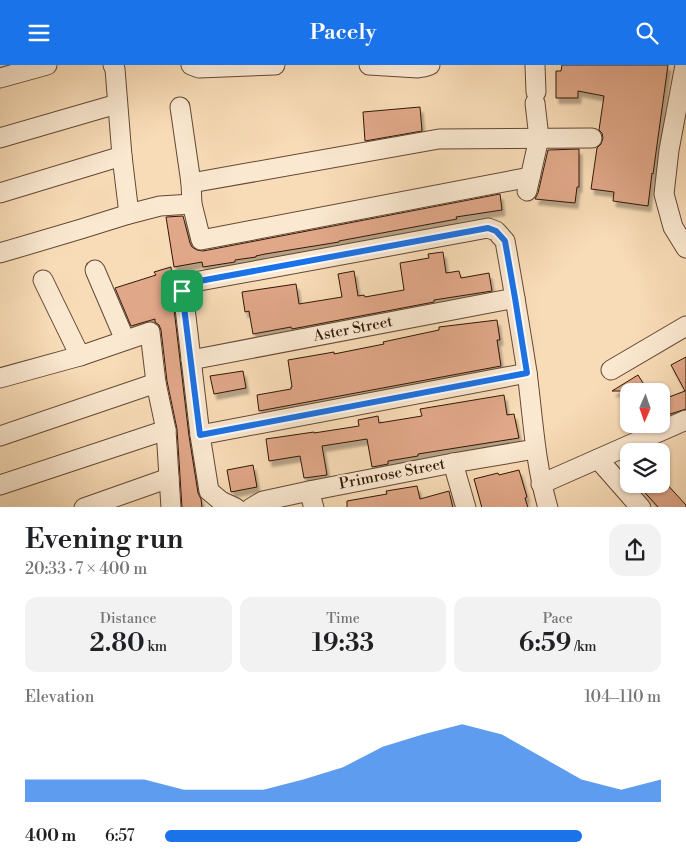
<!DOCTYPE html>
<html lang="en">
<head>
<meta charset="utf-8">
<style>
	body { margin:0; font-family:"Libre Bodoni",serif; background:#f2f2f2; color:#202124; height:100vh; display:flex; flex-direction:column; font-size:19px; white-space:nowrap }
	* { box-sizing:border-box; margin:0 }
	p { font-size:16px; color:#757577 }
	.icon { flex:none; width:28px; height:28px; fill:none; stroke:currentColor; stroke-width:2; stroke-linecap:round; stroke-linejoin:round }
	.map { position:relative; height:442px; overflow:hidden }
	.drawer { display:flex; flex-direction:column; background:#fff; flex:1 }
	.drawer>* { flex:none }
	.needle { width:32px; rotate:182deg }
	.fabs { position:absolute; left:620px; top:318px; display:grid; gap:10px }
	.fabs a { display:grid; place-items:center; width:50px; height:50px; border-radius:10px; background:#fff; box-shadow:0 1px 4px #0004; font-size:25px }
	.pin { position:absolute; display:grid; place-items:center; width:42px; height:42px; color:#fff; margin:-21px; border-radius:10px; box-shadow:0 2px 8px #0006 }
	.round { display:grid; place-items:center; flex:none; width:52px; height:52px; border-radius:15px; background:#f2f2f2 }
	.overview { display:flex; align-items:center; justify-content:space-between; height:85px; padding:0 25px }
	h1 { font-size:28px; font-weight:600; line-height:38px }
	.stats { display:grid; grid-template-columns:repeat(3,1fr); gap:8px; height:85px; padding:5px 25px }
	.stats div { display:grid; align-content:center; border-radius:12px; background:#f2f2f2; text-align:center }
	.stats b { font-size:25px; font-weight:600 }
	.stats small { font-size:14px; font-weight:400 }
	.stats p { font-size:14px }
	.chart { height:140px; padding:10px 25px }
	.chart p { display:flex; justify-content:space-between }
	.chart svg { width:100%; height:90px; margin-top:5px; fill:#1a73e8; opacity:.7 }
	ul { padding:0 25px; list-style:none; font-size:16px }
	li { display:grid; grid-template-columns:80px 60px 1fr; align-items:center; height:38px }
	li i { height:12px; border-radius:6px; background:#1a73e8 }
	header { display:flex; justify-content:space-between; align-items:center; height:65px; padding:0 25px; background:#1a73e8; color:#fff; font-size:22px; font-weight:600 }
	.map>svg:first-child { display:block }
	.building { fill:#e0a788; stroke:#311707; filter:url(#shadow) }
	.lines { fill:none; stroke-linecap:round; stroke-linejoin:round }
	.street-casing { stroke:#634833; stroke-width:21 }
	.street { stroke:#fae8d0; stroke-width:19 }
	.route-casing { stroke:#fff; stroke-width:10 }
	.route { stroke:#1a73e8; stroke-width:6 }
	.labels { text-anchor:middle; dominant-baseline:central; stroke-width:4.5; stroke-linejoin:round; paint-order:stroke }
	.street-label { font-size:15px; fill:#311707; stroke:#fae8d0 }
</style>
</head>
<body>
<header><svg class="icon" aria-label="menu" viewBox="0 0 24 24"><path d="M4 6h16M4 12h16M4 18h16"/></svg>Pacely<svg class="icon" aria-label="search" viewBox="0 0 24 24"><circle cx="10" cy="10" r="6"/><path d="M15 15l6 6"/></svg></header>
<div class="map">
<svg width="686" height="443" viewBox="0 0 686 443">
	<defs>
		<filter id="shadow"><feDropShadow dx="3" dy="5.5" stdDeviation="1" flood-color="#0004"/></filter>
	</defs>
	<rect width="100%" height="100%" fill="#f8dcb7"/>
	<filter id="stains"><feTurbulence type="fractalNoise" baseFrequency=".004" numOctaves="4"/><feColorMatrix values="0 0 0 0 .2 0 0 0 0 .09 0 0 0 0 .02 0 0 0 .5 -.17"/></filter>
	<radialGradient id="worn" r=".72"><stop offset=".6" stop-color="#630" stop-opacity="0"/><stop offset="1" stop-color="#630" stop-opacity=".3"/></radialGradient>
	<!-- building -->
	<g class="building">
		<polygon points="562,0 668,0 653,109 652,108 648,141 613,136 614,127 591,124 597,83 601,79 603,73 602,68 599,65 604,31 578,26 578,33 556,33 556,6 561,6"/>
		<polygon points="420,42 422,66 365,76 363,47"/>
		<polygon points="579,84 579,122 577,122 575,138 535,134 538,128 548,85"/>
		<polygon points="500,129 502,145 456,152 457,154 339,176 339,177 265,189 256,191 256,192 235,195 235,197 203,202 202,197 174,202 166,152 183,151 190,178 192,182 197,185 203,186"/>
		<polygon points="443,187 446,208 459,206 461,213 489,208 492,226 434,235 434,237 292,264 291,262 253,269 249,246 245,247 242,227 296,219 299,239 342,232 338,209 354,206 358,231 364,230 365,232 404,225 400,198 429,193 428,189"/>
		<polygon points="171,202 173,221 172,227 189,371 198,428 201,434 202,443 182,443 177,364 167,316 161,265 159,260 155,257 155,254 131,261 115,223 156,210 154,207"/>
		<polygon points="497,255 500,275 497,275 501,301 259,346 257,330 291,324 291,322 292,322 288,295 334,287 334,289 384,279 383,277 439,265 439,262"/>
		<polygon points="686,292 686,344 661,352 661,335 685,326 671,300"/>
		<polygon points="243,306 246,323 214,329 210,311"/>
		<polygon points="638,310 648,326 612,326"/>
		<polygon points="504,330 507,350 514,349 519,373 418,389 418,391 388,396 388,399 372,402 367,374 322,381 327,410 304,413 300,391 269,396 266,374 314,367 314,368 359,361 358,355 378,351 379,358 422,351 420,344"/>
		<polygon points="253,400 257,422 231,427 227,405"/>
		<polygon points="519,405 527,432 525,433 528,443 482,443 474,414 498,408 499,410"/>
		<polygon points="663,415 686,440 686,443 659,443 637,419 661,419 661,416"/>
		<polygon points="417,421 420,434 449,426 453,443 347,443 347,436 387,429 386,426"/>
	</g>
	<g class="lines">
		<!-- street casing -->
		<g class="street-casing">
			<g id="street">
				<polyline points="113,0 115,4 122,91 129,149"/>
				<polyline points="191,0 199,3 275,0"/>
				<polyline points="369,0 418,3 424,2 430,0"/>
				<polyline points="535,0 536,27"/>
				<polyline points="685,0 669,85 664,129 673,162 686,183"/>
				<polyline points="0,13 47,0"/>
				<polyline points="180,42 191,118 192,139 201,175 530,112"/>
				<polyline points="0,73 117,39"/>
				<polyline points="191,118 439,74 592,73"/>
				<polyline points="527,126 539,73 535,38"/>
				<polyline points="0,128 122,91"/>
				<polyline points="0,188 81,164 129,149 160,141 192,139"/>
				<polyline points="95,205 125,275"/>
				<polyline points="43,215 80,291"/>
				<polyline points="191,295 515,233"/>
				<polyline points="611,305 686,261"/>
				<polyline points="0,313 80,291 150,267 156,318 166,365 171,443"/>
				<polyline points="200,370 527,308"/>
				<polyline points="0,371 156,318"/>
				<polyline points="598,394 641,443"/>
				<polyline points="453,398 466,443"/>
				<polyline points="541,419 686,355"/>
				<polyline points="0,420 166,365"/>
				<polyline points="309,426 314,443"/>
				<polyline points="84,443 169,413"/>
				<path d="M236,443L221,436L209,426L200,370L183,226L194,217L488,163L496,166L505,176C513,220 520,263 527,307C533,353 535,398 548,443"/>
				<polyline points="251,443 263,436 309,426 453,398 535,384"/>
			</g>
		</g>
		<!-- street -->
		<use href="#street" class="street"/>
	</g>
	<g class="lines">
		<!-- route casing -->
		<g class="route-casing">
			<polygon id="route" points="488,163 496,166 505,176 515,233 527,308 200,370 182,226 194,217"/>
		</g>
		<!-- route -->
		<use href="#route" class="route"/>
	</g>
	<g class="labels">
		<!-- street labels -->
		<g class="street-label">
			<text transform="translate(353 264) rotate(-11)">Aster Street</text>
			<text transform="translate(392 409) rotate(-11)">Primrose Street</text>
		</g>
	</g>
	<rect width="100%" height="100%" filter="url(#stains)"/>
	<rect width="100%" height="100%" fill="url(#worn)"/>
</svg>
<div class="fabs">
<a><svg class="needle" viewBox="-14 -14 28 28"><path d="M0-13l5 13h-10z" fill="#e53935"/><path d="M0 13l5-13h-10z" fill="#757577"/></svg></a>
<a><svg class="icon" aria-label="layers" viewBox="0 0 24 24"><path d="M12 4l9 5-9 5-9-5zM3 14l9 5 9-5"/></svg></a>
</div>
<div class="pin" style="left:182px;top:226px;background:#1e9e55"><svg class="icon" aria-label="arrive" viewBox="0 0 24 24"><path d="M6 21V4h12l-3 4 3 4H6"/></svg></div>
</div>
<section class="drawer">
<div class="overview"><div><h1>Evening run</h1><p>20:33 · 7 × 400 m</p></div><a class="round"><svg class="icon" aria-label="share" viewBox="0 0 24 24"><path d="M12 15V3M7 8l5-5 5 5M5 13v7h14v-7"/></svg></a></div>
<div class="stats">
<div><p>Distance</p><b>2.80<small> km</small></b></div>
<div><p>Time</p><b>19:33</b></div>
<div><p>Pace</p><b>6:59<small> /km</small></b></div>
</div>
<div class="chart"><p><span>Elevation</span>104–110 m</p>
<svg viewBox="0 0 160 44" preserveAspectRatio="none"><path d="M0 44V33L10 33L20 33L30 33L40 38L50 38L60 38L70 33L80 27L90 17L100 11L110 6L120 11L130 22L140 33L150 38L160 33V44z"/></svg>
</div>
<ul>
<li><b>400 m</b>6:57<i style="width:84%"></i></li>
</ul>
</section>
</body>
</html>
